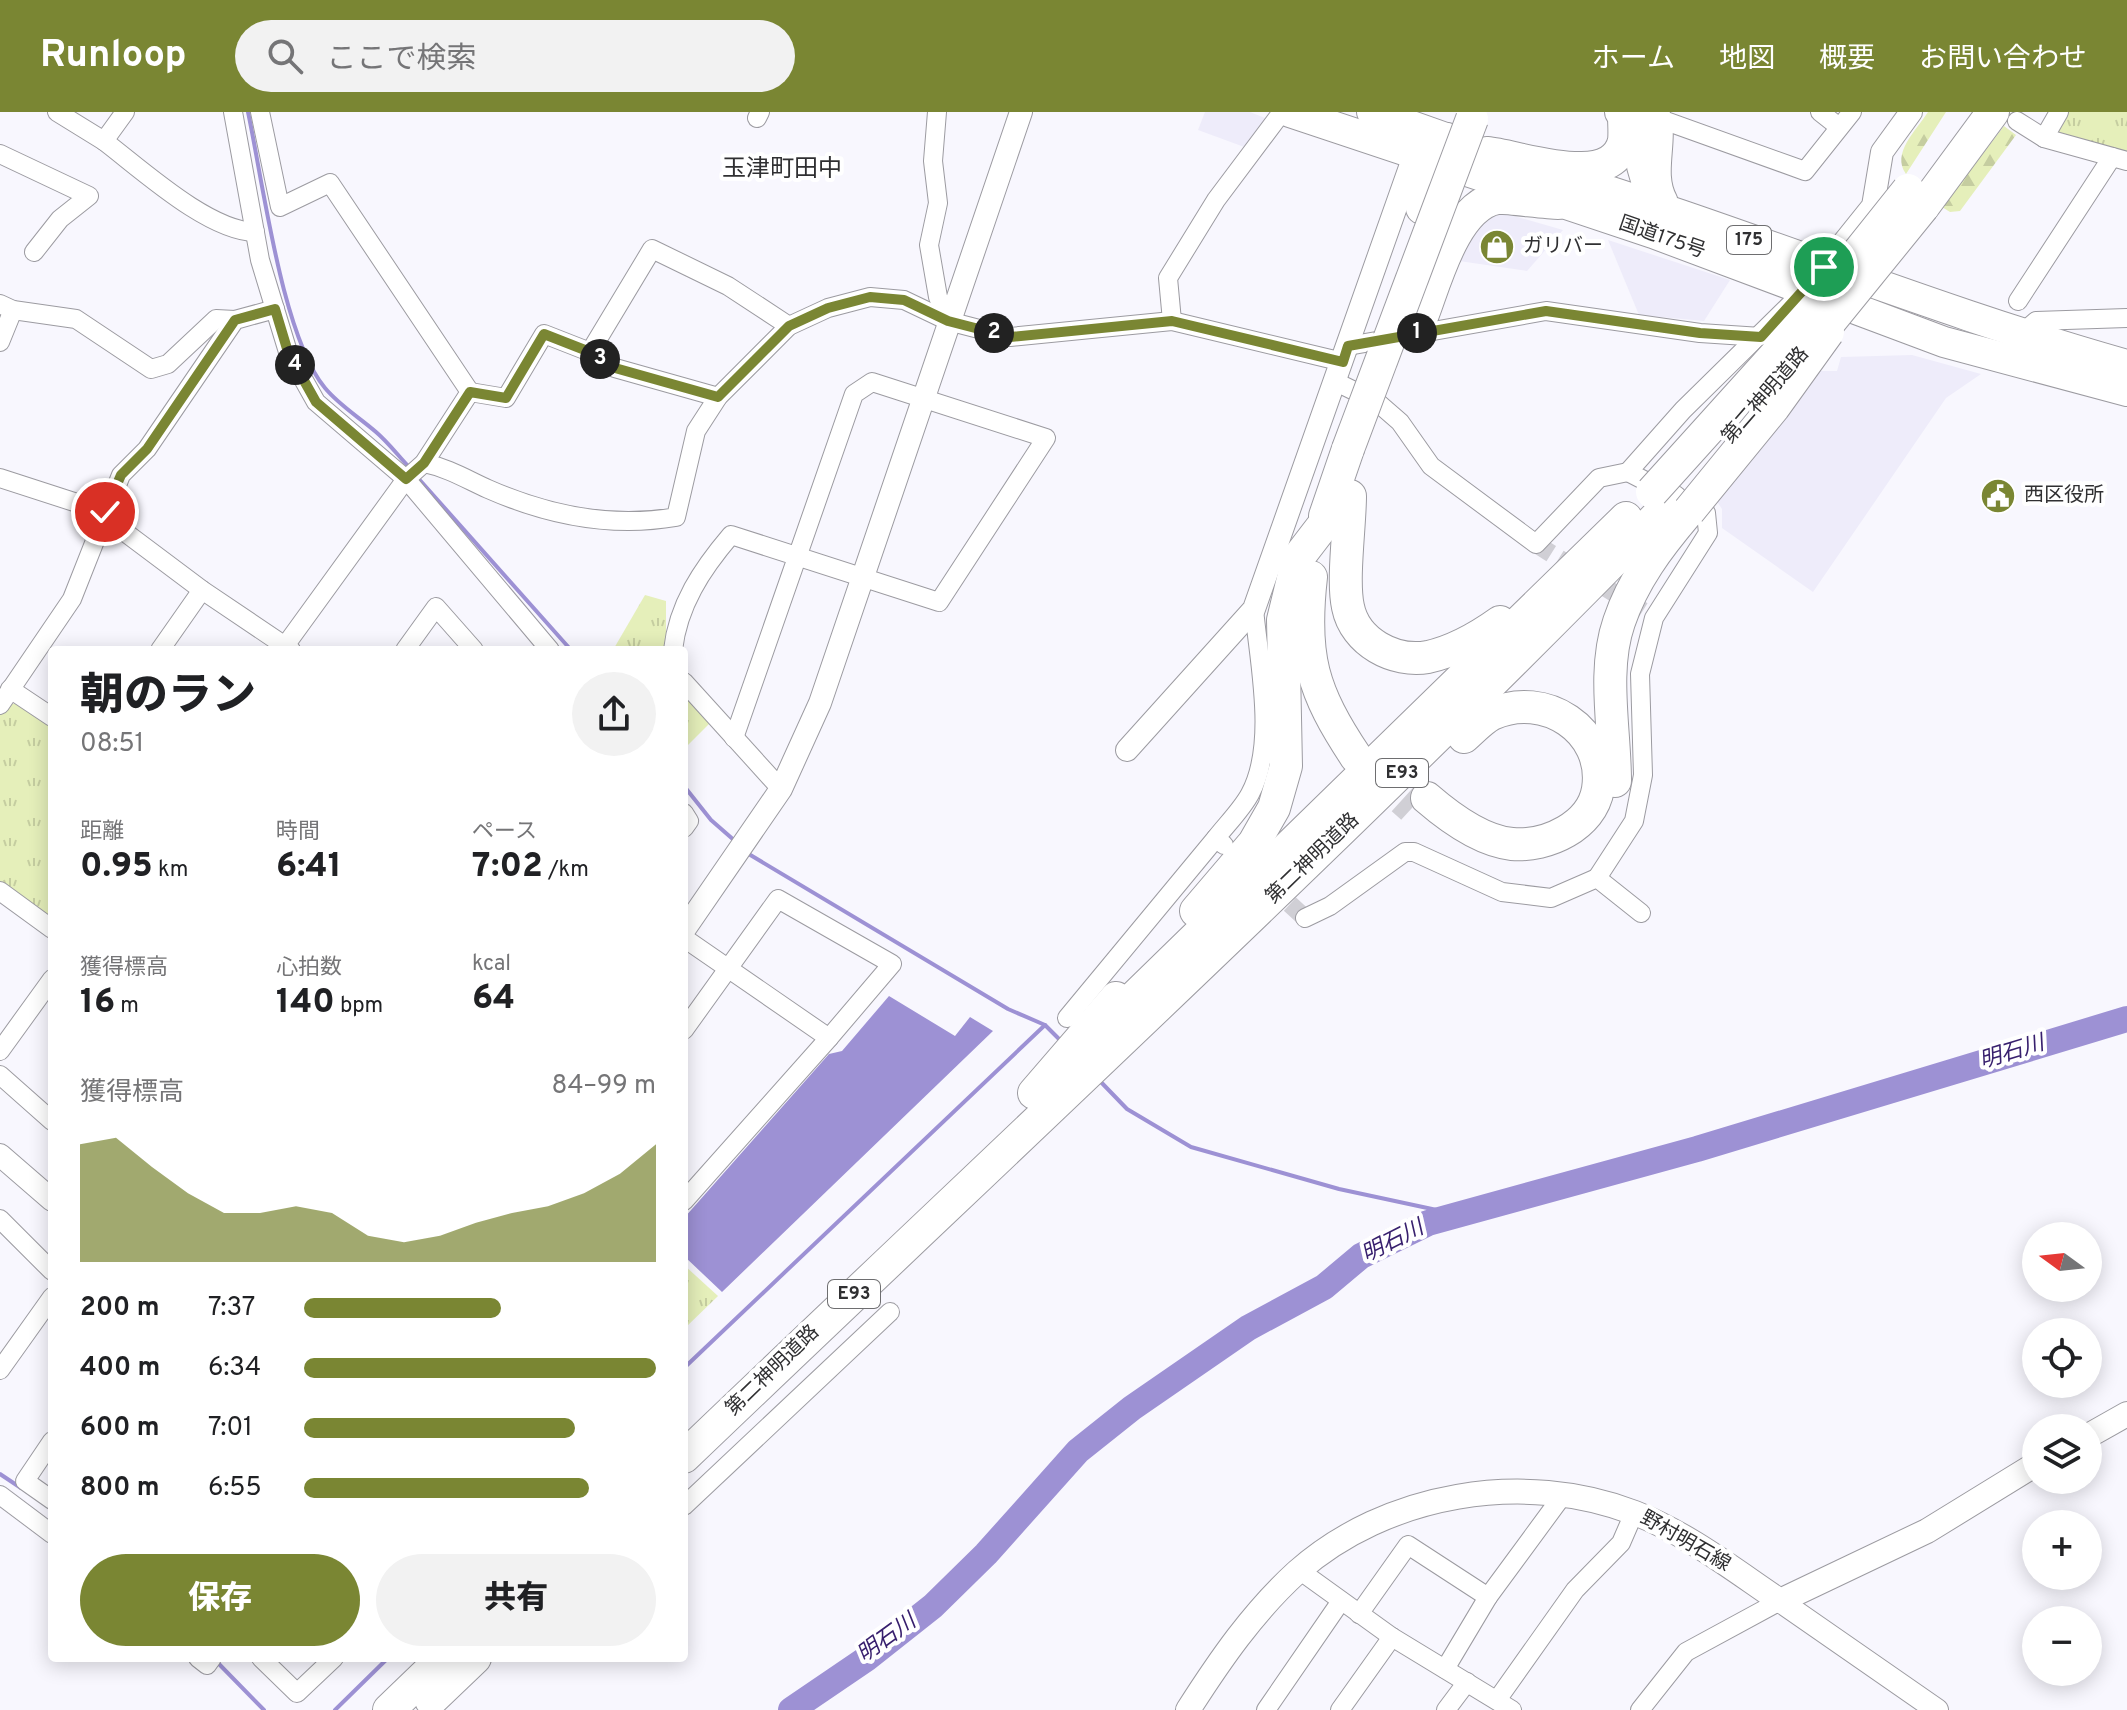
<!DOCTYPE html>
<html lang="ja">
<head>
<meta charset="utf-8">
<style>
	body { margin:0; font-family:Overpass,"Noto Sans JP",sans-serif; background:#f2f2f2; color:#202124; height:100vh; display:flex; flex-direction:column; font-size:30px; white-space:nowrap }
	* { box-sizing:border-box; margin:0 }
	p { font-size:26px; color:#757577 }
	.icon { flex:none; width:44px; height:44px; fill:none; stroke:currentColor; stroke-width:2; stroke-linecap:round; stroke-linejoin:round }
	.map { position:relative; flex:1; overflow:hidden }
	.drawer { position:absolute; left:48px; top:534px; width:640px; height:1016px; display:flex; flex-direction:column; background:#fff; border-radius:8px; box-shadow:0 4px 20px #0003 }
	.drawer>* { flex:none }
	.needle { width:52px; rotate:285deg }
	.controls { position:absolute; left:2022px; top:1110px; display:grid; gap:16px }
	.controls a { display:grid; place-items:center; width:80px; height:80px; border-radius:50%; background:#fff; box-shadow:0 4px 20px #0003; font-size:40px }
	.pin { position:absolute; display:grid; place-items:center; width:68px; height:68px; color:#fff; margin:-34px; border:4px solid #fff; border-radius:50%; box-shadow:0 2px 8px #0007 }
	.km { position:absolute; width:40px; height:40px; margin:-20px; border-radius:50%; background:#222; color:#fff; font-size:22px; line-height:40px; text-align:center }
	.round { display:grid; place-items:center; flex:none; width:84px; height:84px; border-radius:42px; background:#f2f2f2 }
	.summary { display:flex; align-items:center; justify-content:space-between; height:136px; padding:0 32px }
	h1 { font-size:44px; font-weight:800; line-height:60px }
	.figures { display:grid; grid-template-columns:repeat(3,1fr); gap:12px; height:136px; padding:8px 32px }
	.figures div { display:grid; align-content:center }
	.figures b { font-size:34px; font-weight:800 }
	.figures small { font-size:22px; font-weight:400 }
	.figures p { font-size:22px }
	.chart { height:224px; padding:16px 32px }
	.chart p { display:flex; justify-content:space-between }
	.chart svg { width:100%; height:144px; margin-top:8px; fill:#7a8633; opacity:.7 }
	.action { display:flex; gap:16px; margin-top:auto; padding:16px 32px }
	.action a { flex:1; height:92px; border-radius:48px; background:#7a8633; color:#fff; font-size:32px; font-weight:800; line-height:92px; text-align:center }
	.action a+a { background:#f2f2f2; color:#202124 }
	ul { padding:0 32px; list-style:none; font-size:26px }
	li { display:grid; grid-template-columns:128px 96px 1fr; align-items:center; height:60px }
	li i { height:20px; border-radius:10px; background:#7a8633 }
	header { display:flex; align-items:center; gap:48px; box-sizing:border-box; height:112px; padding:0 40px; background:#7a8633; color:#fff }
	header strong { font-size:38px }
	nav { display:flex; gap:44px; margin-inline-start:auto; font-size:28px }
	.search { width:560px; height:72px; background:#f2f2f2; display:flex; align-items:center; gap:20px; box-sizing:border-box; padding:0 28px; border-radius:44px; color:#757577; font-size:30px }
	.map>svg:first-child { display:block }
	.built { fill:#eeecfa }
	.forest { fill:url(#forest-firs) }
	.park { fill:url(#park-tufts) }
	.water { fill:#9d91d4 }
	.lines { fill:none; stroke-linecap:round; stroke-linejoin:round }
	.stream { stroke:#9d91d4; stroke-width:4 }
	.river { stroke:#9d91d4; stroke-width:26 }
	.minor-tunnel { stroke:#d0cfd5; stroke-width:18; stroke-dasharray:18 9; stroke-linecap:butt }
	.motorway-tunnel { stroke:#d0cfd5; stroke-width:32; stroke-dasharray:32 16; stroke-linecap:butt }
	.minor-casing { stroke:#9c9ba1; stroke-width:20 }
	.tertiary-casing { stroke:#9c9ba1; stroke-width:24 }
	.secondary-casing { stroke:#9c9ba1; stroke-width:26 }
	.trunk-casing { stroke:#9c9ba1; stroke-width:32 }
	.motorway-casing { stroke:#9c9ba1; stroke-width:34 }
	.minor { stroke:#fff; stroke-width:18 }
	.tertiary { stroke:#fff; stroke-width:22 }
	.secondary { stroke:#fff; stroke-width:24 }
	.trunk { stroke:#fff; stroke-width:30 }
	.motorway { stroke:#fff; stroke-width:32 }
	.motorway-bridge-casing { stroke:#9c9ba1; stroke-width:34; stroke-linecap:butt }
	.motorway-bridge { stroke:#fff; stroke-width:32 }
	.route-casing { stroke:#fff; stroke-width:16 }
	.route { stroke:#7a8633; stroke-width:10 }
	.labels { text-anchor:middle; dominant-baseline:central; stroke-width:8; stroke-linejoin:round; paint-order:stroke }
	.shield { fill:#fff; stroke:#6e6e70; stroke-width:2 }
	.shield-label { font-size:18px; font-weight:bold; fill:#303032 }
	.street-label { font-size:20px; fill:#303032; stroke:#fff }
	.poi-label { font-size:20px; fill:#303032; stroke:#fff; text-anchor:start }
	.water-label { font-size:22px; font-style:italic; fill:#38206e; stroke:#fff }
	.quarter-label { font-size:24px; fill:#303032; stroke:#fff }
</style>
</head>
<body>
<header>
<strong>Runloop</strong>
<div class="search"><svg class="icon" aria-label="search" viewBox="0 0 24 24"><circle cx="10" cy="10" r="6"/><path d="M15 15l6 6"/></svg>ここで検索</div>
<nav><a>ホーム</a><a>地図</a><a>概要</a><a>お問い合わせ</a></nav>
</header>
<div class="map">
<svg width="2127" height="1598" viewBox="0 0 2127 1598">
	<defs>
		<pattern id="forest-firs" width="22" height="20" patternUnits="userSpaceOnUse" patternTransform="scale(2)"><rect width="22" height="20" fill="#e5efba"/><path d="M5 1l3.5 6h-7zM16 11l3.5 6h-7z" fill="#c5cda0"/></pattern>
		<pattern id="park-tufts" width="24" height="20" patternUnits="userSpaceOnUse" patternTransform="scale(2)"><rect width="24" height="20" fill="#e5efba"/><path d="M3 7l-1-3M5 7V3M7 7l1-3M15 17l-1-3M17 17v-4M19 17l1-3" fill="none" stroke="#c5cda0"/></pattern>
	</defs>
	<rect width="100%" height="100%" fill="#f8f7fe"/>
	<!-- built -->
	<g class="built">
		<polygon points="1205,0 1250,0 1270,8 1247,36 1198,18"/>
		<polygon points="1507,102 1563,118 1527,159 1459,149 1468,126 1491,104"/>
		<polygon points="1608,128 1730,168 1704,209 1639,203"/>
		<polygon points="1912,243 1981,262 1946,286 1813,480 1722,416 1722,397 1714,385 1815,259 1837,259 1841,245"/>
	</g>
	<!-- forest -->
	<g class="forest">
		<path d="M1928,0H1946L1906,62C1891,41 1916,19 1928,0Z"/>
		<polygon points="2004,14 2016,23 1960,99 1950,100 1942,95"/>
	</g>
	<!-- park -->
	<g class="park">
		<polygon points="2065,0 2127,0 2127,43 2059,24 2055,17"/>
		<polygon points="645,483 666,489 666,538 613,538"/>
		<polygon points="684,580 711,610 684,637"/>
		<polygon points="17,591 52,615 52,810 0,772 0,603 7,593"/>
		<polygon points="684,1153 718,1184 684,1217"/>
	</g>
	<!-- water -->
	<polygon class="water" points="889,884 955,924 970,905 993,919 722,1180 684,1144 684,1106 829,942 842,939"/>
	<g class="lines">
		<!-- stream -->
		<g class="stream">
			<path d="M248,0C263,70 282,224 325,276C340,294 359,305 376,320C389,331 399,345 410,356"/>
			<polyline points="418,366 571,538"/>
			<polyline points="684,674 711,708 735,729"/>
			<polyline points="747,741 1008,897 1045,913 1061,929"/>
			<polyline points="1098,967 1127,997 1191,1035 1339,1077 1460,1103"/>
			<polyline points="684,1256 1045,913"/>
			<polyline points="0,1362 21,1376"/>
			<polyline points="218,1551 264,1598"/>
			<polyline points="335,1598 388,1546"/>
		</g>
		<!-- river -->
		<polyline class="river" points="791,1598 866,1547 933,1494 986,1442 1078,1339 1132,1296 1248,1216 1324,1175 1361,1144 1428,1111 1697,1037 2127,907"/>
		<!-- minor-tunnel -->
		<g class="minor-tunnel">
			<polyline points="1536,432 1654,506"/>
			<polyline points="1270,774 1305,806"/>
		</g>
		<!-- motorway-tunnel -->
		<polyline class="motorway-tunnel" points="1367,655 1412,696"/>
		<!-- minor casing -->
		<g class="minor-casing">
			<g id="minor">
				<polyline points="57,0 104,29 125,0"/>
				<polyline points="233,0 260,148 288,240 316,290 406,367 550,538"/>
				<polyline points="260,0 280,95 330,71 470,280 424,351 406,367 282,538"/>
				<polyline points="937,0 933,49 938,91 929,133 938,185 948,209"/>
				<path d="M1660,0C1671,26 1653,60 1668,87"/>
				<polyline points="1820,0 1839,15"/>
				<polyline points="757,6 760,0"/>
				<polyline points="1663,8 1805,59 1852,0"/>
				<polyline points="2017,9 2044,26 2127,49"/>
				<polyline points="2044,26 2059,0"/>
				<path d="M104,29C141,57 208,119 255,120"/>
				<polyline points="0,42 89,84 60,107 34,140"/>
				<polyline points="2018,189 2112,45"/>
				<polyline points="0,192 13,198 76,207 151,257 168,252 216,207 235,208"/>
				<polyline points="1172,209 1168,166 1216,88 1282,0"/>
				<polyline points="2020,223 2036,209 2127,206"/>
				<polyline points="0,230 13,198"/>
				<polyline points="1348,234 1546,199 1700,221 1761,225"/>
				<polyline points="590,240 652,137 728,174 789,214"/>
				<polyline points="1336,270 1377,290 1400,310 1431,354 1536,432 1599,366 1628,360"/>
				<polyline points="470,280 506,286 544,222 590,240 615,256 718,285"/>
				<path d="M424,351C448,356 466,367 488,377C547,403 612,416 676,405L696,319L718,285L789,214L828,196L870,185L904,188L948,209L1010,225L1172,209L1343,250"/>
				<polyline points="0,366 105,400 118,415 202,478 291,538"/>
				<polyline points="1663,378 1628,360 1683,298 1805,178"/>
				<polyline points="160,538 202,478"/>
				<polyline points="405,538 436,495 474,538"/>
				<path d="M673,538C678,493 702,457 731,423L939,490L1046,326L872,270L854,282L734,626"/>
				<polyline points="684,570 781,677"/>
				<polyline points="10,577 52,605"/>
				<polyline points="0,593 72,487 121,363 147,337 235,208 275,197"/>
				<polyline points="684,701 689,709 684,716"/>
				<path d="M1224,733L1216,726C1227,712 1242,697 1250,682C1277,632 1259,551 1254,497"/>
				<polyline points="1597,766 1634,709 1643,663 1640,562 1654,506 1708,421 1706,401 1689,392"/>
				<polyline points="0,779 52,817"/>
				<polyline points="1305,806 1330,794 1405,740 1414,740 1502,780 1551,786 1597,766 1641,801"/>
				<polyline points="684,826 829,926 684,1089"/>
				<polyline points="1067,906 1216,726"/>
				<polyline points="684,918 778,787 892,852 829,926"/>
				<polyline points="0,939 52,867"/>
				<polyline points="0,963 52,1009"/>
				<polyline points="0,1107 52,1159"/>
				<polyline points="0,1258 52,1185"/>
				<polyline points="52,1329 25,1369 52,1388"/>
				<polyline points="0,1383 52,1422"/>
				<polyline points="684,1394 890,1200"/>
				<polyline points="1299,1458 1392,1525 1512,1598"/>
				<polyline points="1359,1502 1408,1433 1488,1485"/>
				<polyline points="198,1546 207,1553 212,1546"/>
				<polyline points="261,1546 297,1581 334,1546"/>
				<polyline points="1445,1557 1488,1485 1563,1383"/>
				<polyline points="1497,1588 1575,1478 1621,1431 1634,1401"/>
				<polyline points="1266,1598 1341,1489"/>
				<polyline points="1340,1598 1392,1525"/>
				<polyline points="1446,1598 1467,1570"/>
				<polyline points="1640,1598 1686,1540 1780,1489"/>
			</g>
		</g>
		<!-- tertiary casing -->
		<g class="tertiary-casing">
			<g id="tertiary">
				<polyline points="1816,165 1873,94 1882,40 1911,0"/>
				<polyline points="1127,638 1254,497 1420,27"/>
				<polyline points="684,818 781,677 820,591 1021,0"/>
				<polyline points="0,1043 52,1088"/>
				<polyline points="1780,1489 1937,1598"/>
			</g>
		</g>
		<!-- secondary casing -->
		<g class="secondary-casing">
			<g id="secondary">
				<polyline points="2088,1324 2127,1302"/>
				<path d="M1188,1598C1220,1548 1253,1500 1297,1460C1386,1381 1524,1358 1635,1401C1688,1422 1734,1458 1780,1489L1927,1419L2036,1352"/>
			</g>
		</g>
		<!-- trunk casing -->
		<g class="trunk-casing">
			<g id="trunk">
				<polyline points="1290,0 1653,121 1944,230 2127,279"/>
				<polyline points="1372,0 1468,34"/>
				<path d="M1548,60C1743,119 1931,198 2127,253"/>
			</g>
		</g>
		<!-- motorway casing -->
		<g class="motorway-casing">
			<g id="motorway">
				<polyline points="1636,0 1642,11 1643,54 1654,92"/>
				<path d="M1487,41C1520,44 1612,80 1624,29C1625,21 1624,11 1624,4L1621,0"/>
				<polyline points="1923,95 1993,0"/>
				<polyline points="1422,96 1447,27"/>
				<path d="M1423,202C1436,168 1455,94 1497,86C1504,85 1546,91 1558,91"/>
				<path d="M1350,384C1350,413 1342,468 1348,495C1355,530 1394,551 1428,545C1455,539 1479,525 1500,510"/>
				<polyline points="1325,404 1348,337"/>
				<path d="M1311,465C1302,544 1312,579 1356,645"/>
				<path d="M1615,669C1615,618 1602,559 1619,510C1633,468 1659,434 1687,401"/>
				<path d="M1427,686C1449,705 1482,729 1512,732C1547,735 1592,714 1598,677C1607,618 1544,578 1492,602C1482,607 1472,618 1464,625"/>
				<polyline points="1196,799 1254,731 1274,696 1286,654 1283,508 1298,446 1321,416"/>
				<polyline points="1109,910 1626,406"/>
				<polyline points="1034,981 1116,886"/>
				<path d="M684,1345C1015,1028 1352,717 1672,389"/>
				<polyline points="431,1588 475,1546"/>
				<polyline points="389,1598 443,1546"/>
			</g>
		</g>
		<!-- minor -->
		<use href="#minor" class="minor"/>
		<!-- tertiary -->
		<use href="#tertiary" class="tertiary"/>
		<!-- secondary -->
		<use href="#secondary" class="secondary"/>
		<!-- trunk -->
		<use href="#trunk" class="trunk"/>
		<!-- motorway -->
		<use href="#motorway" class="motorway"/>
		<!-- motorway-bridge casing -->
		<g class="motorway-bridge-casing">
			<g id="motorway-bridge">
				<polyline points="1811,233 1923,95"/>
				<polyline points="1348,337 1472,7"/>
				<polyline points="1652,380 1782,236 1908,78"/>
				<polyline points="1689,399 1774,295 1828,220"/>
			</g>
		</g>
		<!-- motorway-bridge -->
		<use href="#motorway-bridge" class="motorway-bridge"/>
	</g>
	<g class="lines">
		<!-- route casing -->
		<g class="route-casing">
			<polyline id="route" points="105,400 121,363 147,337 235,208 275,197 288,240 316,290 406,367 424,351 470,280 506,286 544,222 590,240 615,256 718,285 789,214 828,196 870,185 904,188 948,209 1010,225 1172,209 1343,250 1348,234 1546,199 1700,221 1761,225 1824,155"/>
		</g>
		<!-- route -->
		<use href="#route" class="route"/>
	</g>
	<!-- icons -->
	<defs>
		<g id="shop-disc" transform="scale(1.8)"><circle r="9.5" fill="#7a8633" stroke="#fff"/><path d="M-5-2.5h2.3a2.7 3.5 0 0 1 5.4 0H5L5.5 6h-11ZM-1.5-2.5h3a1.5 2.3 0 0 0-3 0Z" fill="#fff"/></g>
		<g id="civic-disc" transform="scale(1.8)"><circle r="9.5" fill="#7a8633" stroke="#fff"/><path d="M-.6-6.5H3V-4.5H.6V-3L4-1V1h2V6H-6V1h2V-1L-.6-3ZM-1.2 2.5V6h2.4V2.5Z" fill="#fff"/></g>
	</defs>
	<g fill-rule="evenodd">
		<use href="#shop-disc" x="1497" y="135"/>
		<use href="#civic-disc" x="1998" y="384"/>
	</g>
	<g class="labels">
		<!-- shield labels -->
		<g class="shield">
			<rect x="1727" y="114" width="44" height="28" rx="6"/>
			<rect x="1376" y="647" width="52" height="28" rx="6"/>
			<rect x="828" y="1168" width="52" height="28" rx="6"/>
		</g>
		<g class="shield-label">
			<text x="1749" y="128">175</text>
			<text x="1402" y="661">E93</text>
			<text x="854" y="1182">E93</text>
		</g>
		<!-- street labels -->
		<g class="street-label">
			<text transform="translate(1662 126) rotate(19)">国道175号</text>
			<text transform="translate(1766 284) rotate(-49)">第二神明道路</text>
			<text transform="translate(1313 747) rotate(-44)">第二神明道路</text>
			<text transform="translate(773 1259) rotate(-44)">第二神明道路</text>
			<text transform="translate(1685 1430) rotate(30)">野村明石線</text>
		</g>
		<!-- poi labels -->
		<g class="poi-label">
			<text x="1523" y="135">ガリバー</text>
			<text x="2024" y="384">西区役所</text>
		</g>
		<!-- water labels -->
		<g class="water-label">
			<text transform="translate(2012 941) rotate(-17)">明石川</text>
			<text transform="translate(1393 1130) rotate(-27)">明石川</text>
			<text transform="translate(887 1527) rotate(-36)">明石川</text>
		</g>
		<!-- quarter labels -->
		<g class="quarter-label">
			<text x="782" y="58">玉津町田中</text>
		</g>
	</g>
</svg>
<div class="controls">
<a><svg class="needle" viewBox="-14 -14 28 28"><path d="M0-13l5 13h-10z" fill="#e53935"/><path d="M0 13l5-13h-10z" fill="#757577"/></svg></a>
<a><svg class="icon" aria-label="locate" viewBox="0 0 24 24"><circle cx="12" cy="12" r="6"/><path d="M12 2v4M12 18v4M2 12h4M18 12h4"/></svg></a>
<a><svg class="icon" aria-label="layers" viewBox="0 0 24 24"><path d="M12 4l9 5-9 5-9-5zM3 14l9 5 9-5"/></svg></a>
<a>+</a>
<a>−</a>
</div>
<div class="pin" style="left:1824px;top:155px;background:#1e9e55"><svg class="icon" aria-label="arrive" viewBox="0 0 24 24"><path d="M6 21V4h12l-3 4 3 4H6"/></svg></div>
<div class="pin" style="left:105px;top:400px;background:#d93025"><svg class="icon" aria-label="check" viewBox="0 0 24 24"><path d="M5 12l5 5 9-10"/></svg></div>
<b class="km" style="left:1417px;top:221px">1</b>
<b class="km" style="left:994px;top:221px">2</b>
<b class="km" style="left:600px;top:247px">3</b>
<b class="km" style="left:295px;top:253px">4</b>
<section class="drawer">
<div class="summary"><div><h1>朝のラン</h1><p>08:51</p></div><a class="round"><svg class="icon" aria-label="share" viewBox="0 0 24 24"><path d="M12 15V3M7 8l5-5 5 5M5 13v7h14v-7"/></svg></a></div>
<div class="figures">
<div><p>距離</p><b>0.95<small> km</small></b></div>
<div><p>時間</p><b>6:41</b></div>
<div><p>ペース</p><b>7:02<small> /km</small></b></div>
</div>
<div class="figures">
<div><p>獲得標高</p><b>16<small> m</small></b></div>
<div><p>心拍数</p><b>140<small> bpm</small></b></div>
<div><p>kcal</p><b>64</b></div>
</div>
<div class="chart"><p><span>獲得標高</span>84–99 m</p>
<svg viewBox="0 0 160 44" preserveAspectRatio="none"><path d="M0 44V8L10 6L20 15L30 23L40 29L50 29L60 27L70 29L80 36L90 38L100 36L110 32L120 29L130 27L140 23L150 17L160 8V44z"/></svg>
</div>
<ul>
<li><b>200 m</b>7:37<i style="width:56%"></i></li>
<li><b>400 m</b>6:34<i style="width:100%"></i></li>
<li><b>600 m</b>7:01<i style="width:77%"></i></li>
<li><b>800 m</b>6:55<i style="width:81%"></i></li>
</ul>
<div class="action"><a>保存</a><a>共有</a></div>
</section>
</div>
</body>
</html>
